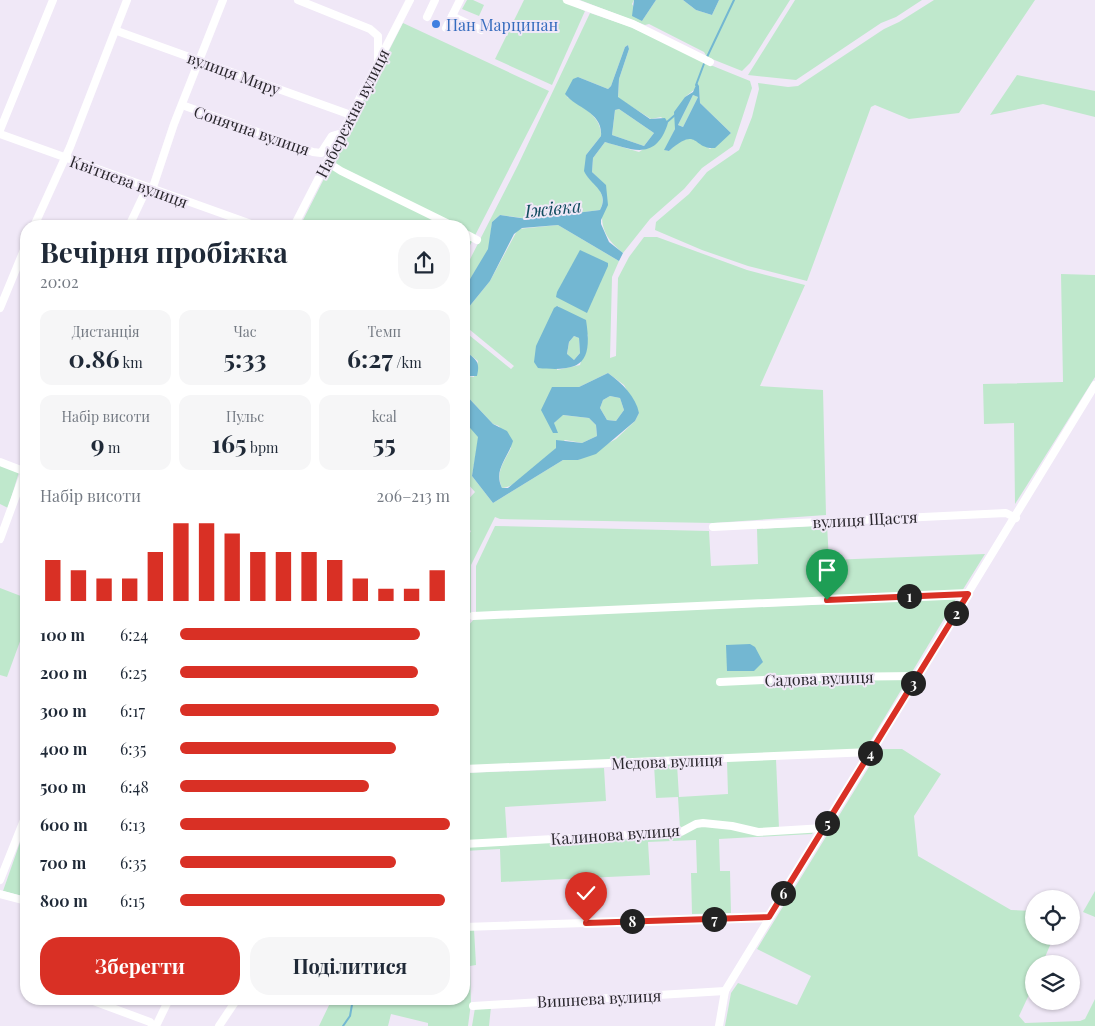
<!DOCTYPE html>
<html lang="uk">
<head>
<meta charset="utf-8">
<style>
	body { margin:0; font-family:"Playfair Display",serif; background:#f6f6f7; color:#1f2937; height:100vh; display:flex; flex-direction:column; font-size:19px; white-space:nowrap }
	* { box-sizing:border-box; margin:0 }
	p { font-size:16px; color:#747a83 }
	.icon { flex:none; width:28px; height:28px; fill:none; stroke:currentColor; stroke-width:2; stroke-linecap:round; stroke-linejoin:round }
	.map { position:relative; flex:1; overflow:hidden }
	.drawer { position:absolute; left:20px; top:220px; width:450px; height:785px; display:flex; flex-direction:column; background:#fff; border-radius:20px; box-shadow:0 1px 4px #0004 }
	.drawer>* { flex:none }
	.buttons { position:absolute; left:1025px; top:890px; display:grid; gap:10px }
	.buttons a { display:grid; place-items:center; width:55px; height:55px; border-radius:50%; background:#fff; box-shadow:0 1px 4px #0004; font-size:25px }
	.pin { position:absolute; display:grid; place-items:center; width:42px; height:42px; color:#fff; margin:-51px -21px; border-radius:50% 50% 50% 0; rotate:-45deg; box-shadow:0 0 5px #0007 }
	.pin .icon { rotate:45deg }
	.km { position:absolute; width:25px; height:25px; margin:-12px; border-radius:50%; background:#222; color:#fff; font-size:14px; line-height:25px; text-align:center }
	.round { display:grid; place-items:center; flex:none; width:52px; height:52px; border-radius:20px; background:#f6f6f7 }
	.summary { display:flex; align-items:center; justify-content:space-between; height:85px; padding:0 20px }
	h1 { font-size:28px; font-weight:700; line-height:38px }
	.figures { display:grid; grid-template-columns:repeat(3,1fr); gap:8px; height:85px; padding:5px 20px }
	.figures div { display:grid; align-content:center; border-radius:12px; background:#f6f6f7; text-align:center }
	.figures b { font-size:25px; font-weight:700 }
	.figures small { font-size:14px; font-weight:400 }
	.figures p { font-size:14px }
	.chart { height:140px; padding:10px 20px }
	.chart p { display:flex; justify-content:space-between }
	.chart svg { width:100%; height:90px; margin-top:5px; stroke:#d93025; stroke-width:6 }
	.cta { display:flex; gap:10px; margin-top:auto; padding:10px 20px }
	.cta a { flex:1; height:58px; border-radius:20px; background:#d93025; color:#fff; font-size:20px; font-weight:700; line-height:58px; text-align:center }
	.cta a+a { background:#f6f6f7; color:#1f2937 }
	ul { padding:0 20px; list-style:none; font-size:16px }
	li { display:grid; grid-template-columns:80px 60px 1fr; align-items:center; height:38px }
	li i { height:12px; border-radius:6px; background:#d93025 }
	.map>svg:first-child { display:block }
	.green { fill:#bfe8cc; fill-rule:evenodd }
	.water { fill:#73b7d2; fill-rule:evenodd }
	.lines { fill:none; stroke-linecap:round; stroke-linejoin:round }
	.stream { stroke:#73b7d2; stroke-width:2 }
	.minor { stroke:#fff; stroke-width:8 }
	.route-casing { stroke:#fff; stroke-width:10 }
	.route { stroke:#d93025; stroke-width:6 }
	.shop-dot { fill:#3f7fe0; stroke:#f0e8f7; stroke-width:2 }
	.labels { text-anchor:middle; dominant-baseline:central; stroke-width:4; stroke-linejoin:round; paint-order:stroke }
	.shop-label { font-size:16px; fill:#366cbe; stroke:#f0e8f7; text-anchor:start }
	.street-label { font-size:16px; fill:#2a272d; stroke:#f0e8f7 }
	.water-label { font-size:18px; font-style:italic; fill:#124c5f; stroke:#f0e8f7 }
</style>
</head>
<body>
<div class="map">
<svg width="1095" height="1026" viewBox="0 0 1095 1026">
	<rect width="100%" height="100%" fill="#f0e8f7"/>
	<!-- green -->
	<g class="green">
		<polygon points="467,0 473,0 484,5 479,16 462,9"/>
		<polygon points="524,0 562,0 585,11 552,85 495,59"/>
		<polygon points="580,0 634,0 632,4 642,21 656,0 683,0 696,10 712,15 719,0 790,0 750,63 742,71 707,57 704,52 649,24 645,25"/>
		<polygon points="795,0 922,0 896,17 881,23 796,80 748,75"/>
		<polygon points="934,0 1035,0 959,113 909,119 875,105 871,107 807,281 748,266 702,250 655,230 656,222 689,194 707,172 739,150 752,117 759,89 758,83 788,87 798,86 884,29 899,22"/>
		<path d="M590,13L631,27L708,64L750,81L752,88L733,146L702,168L684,189L650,219L623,253C596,231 601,217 606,186L592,172L593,158L605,142L639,152L660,138L668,123L661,117L651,119L618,98L619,79L629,49L628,45L625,47L611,86L608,89L578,77L567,97C582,107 602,116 601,136L586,155L587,176C597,186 608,195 600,210L529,219L500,215L492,222L489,249L464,289V271L518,165ZM699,86L700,103L731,133L710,149L692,138L681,140L669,151L665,150L675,129L685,97Z"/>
		<polygon points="403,23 549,91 464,257 464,226 300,226"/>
		<polygon points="1017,75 1095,91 1095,117 1043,104 990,115"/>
		<polygon points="693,95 698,97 683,127 678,125"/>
		<polygon points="619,109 654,133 644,146 612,135 615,110"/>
		<path d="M558,225L619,261L612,277L610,358L616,356L618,278L629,257L644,237H657L747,270L805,285L760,386L823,390L826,515L713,523L500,519L495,517L471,565V615L464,624V543L471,531L467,528L464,533V504L475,492L467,483L464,487V421L479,436L472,476L493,503L563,460H578L616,439L635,421L639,413L624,385L608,373L579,387H552L554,423L562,415L589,418L596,425L597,436L582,443L565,440C552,451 518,488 502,488C495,472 504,462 511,448L499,426L493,424L464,393V376L474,377L478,361L464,350V331L511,369L514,366L464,325V313L490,281L518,229ZM558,306L588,335L580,365L557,370Z"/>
		<polygon points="1061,274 1095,275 1095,377 1015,504 1014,423 984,424 983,384 1063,382"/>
		<polygon points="574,336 579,338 580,353 574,360 567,355 569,342"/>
		<polygon points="610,396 620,398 624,410 616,421 607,420 600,408 603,400"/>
		<polygon points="0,464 19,472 8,508 0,504"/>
		<polygon points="827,525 829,560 985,554 962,591 476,613 476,566 495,526 709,531 711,566 758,564 757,529"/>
		<polygon points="0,588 26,598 26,625 7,677 0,675"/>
		<polygon points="956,599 865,750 464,767 464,671 467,627 475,618"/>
		<polygon points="880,749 902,749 941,774 914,816 918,856 1011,910 1034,911 1034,936 1054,936 1042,964 1034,964 1034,984 1019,1016 1025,1023 1080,1021 1085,1019 1095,999 1095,1026 725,1026 731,993 738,983 797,1005 811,976 757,949"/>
		<polygon points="776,759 779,828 758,829 732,823 680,829 678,797 656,798 654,765 677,764 679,797 728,794 727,761"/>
		<polygon points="604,768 606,801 505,807 507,839 464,841 464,773"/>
		<polygon points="697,826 814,831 812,834 719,839 720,871 730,871 731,913 692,914 691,873 697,873 696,840 648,842 650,875 501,882 500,849 464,851 464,846 681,834"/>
		<polygon points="24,831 26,832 26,897 3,891"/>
		<polygon points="1095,891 1095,917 1083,912"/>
		<polygon points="474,929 476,965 470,966 471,1003 468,1026 428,1026 428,1023 391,1014 388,1026 319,1026 332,999 464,999 464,930"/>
		<polygon points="491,1007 489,1026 472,1026 475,1008"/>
	</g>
	<!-- water -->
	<g class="water">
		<polygon points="634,0 656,0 642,21 632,16"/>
		<polygon points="683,0 719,0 712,15 696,10"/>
		<path d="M628,45L629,49L619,79L618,97L650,119L665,118L668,123C656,161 633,150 605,142L593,158L592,172L606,185L608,205L601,220V224L609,242L623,253L619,261L558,225L522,228L514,234L490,281L464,313V289L488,249L492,222L500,215L528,219L600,210C610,191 591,186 584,171L586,155L601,136C603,112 577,109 565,94L573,79L578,77L608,89L611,86L625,47ZM619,109L654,133L644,146L612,135L615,110Z"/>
		<path d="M697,83L699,86L700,103L731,133L715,148C692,150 699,125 669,151L664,150L675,129L674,112L685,97L693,92ZM693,95L698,97L683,127L678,125Z"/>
		<polygon points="580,250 608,263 608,266 587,313 556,297 557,292"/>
		<path d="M557,306L586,320C593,364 581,372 538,368L534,362L536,346L554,308ZM574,336L579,338L580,353L574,360L567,354L569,342Z"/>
		<path d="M464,350C475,359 481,361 477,376H464Z"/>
		<path d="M608,373C622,383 636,397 639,413L635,421L596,454L578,460H563L493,503L472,476L478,437L464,421V393L493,424L507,431L513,441C508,458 493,470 502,488H508L556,448V440L582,443L597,436L596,425L589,418L563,415L554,423L558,433H553L541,410L552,387H579ZM610,396L620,398L624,410L616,421L607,420L600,408L603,400Z"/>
		<polygon points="750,644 755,647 763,662 754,671 727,671 726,645"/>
	</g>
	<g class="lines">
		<!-- stream -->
		<g class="stream">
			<polyline points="707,57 734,0"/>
			<polyline points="696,85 705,61"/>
			<polyline points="667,122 675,115"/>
			<polyline points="343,1026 350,1016 353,999"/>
		</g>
		<!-- minor -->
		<g class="minor">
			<polyline points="298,0 370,29 378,36 378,60"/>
			<polyline points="567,0 633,24 710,62"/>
			<polyline points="452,16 481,30"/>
			<polyline points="427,17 435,0"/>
			<polyline points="446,28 460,0"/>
			<polyline points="117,31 351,115"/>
			<polyline points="182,105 313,152 321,153 332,136 342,133"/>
			<polyline points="0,130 53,0"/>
			<polyline points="0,134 257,226"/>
			<polyline points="327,162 341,171 453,226"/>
			<polyline points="152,190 174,124 223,0"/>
			<polyline points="34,226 70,147 127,0"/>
			<polyline points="129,226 147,188"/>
			<polyline points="294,226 410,0"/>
			<polyline points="464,233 477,240"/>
			<polyline points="0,308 26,245"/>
			<polyline points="0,462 26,472"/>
			<polyline points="713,527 1006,513 1016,518"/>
			<polyline points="0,539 25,471"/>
			<polyline points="473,616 968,594"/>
			<polyline points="720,682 824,677 917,676"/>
			<polyline points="464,769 871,752"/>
			<polyline points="464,844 681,832 696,824 703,823 732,826 758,832 824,828"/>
			<polyline points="0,880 26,815"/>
			<polyline points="0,894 26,901"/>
			<polyline points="464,927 769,917"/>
			<polyline points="88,999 150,1022 153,1026"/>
			<polyline points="473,1006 725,991"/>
			<polyline points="156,1026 169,999"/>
			<polyline points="219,1026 237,999"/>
			<polyline points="719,1026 725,991 1095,385"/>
		</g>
	</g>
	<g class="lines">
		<!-- route casing -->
		<g class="route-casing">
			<polyline id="route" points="586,923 769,917 968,594 827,600"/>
		</g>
		<!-- route -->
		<use href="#route" class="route"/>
	</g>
	<!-- markers -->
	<circle class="shop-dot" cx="436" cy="24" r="5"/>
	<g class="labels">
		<!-- shop labels -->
		<g class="shop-label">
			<text x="446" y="24">Пан Марципан</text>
		</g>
		<!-- street labels -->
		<g class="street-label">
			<text transform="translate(234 73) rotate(20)">вулиця Миру</text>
			<text transform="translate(352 113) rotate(-63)">Набережна вулиця</text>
			<text transform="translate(252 130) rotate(19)">Сонячна вулиця</text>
			<text transform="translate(129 181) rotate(20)">Квітнева вулиця</text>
			<text transform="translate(865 519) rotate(-3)">вулиця Щастя</text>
			<text transform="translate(819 678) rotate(-2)">Садова вулиця</text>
			<text transform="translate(667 761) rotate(-2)">Медова вулиця</text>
			<text transform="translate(615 834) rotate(-4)">Калинова вулиця</text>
			<text transform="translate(599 998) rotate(-3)">Вишнева вулиця</text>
		</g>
		<!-- water labels -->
		<g class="water-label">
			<text transform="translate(553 208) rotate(-6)">Іжівка</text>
		</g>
	</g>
</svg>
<div class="buttons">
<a><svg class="icon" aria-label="locate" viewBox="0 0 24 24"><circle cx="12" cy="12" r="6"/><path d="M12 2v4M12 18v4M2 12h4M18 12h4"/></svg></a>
<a><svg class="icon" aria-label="layers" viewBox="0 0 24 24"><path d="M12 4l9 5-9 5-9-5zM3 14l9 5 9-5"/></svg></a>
</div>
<div class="pin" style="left:827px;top:600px;background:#1e9e55"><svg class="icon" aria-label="arrive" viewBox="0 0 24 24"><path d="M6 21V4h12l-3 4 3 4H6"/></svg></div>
<div class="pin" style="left:586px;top:923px;background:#d93025"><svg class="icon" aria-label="check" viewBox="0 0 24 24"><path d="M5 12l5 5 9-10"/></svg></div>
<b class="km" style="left:909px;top:596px">1</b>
<b class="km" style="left:956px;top:613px">2</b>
<b class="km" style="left:913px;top:683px">3</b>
<b class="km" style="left:870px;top:753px">4</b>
<b class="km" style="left:827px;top:823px">5</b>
<b class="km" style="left:783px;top:893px">6</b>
<b class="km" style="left:714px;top:919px">7</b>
<b class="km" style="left:632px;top:921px">8</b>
<section class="drawer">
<div class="summary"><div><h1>Вечірня пробіжка</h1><p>20:02</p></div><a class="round"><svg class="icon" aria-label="share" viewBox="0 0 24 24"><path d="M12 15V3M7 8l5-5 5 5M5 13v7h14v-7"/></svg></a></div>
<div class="figures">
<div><p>Дистанція</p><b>0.86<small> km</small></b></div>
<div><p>Час</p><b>5:33</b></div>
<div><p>Темп</p><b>6:27<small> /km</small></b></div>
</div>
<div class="figures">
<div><p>Набір висоти</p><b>9<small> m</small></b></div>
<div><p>Пульс</p><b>165<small> bpm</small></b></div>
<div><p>kcal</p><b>55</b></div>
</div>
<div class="chart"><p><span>Набір висоти</span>206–213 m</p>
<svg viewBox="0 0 160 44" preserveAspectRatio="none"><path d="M5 44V24M15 44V29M25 44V33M35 44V33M45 44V20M55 44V6M65 44V6M75 44V11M85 44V20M95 44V20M105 44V20M115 44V24M125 44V33M135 44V38M145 44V38M155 44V29"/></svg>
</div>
<ul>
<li><b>100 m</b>6:24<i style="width:89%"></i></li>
<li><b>200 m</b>6:25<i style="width:88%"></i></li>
<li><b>300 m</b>6:17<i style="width:96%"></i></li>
<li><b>400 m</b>6:35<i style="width:80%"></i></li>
<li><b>500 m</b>6:48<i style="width:70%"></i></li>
<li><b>600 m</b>6:13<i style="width:100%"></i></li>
<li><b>700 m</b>6:35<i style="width:80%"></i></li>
<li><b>800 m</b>6:15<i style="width:98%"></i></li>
</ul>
<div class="cta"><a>Зберегти</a><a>Поділитися</a></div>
</section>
</div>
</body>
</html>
